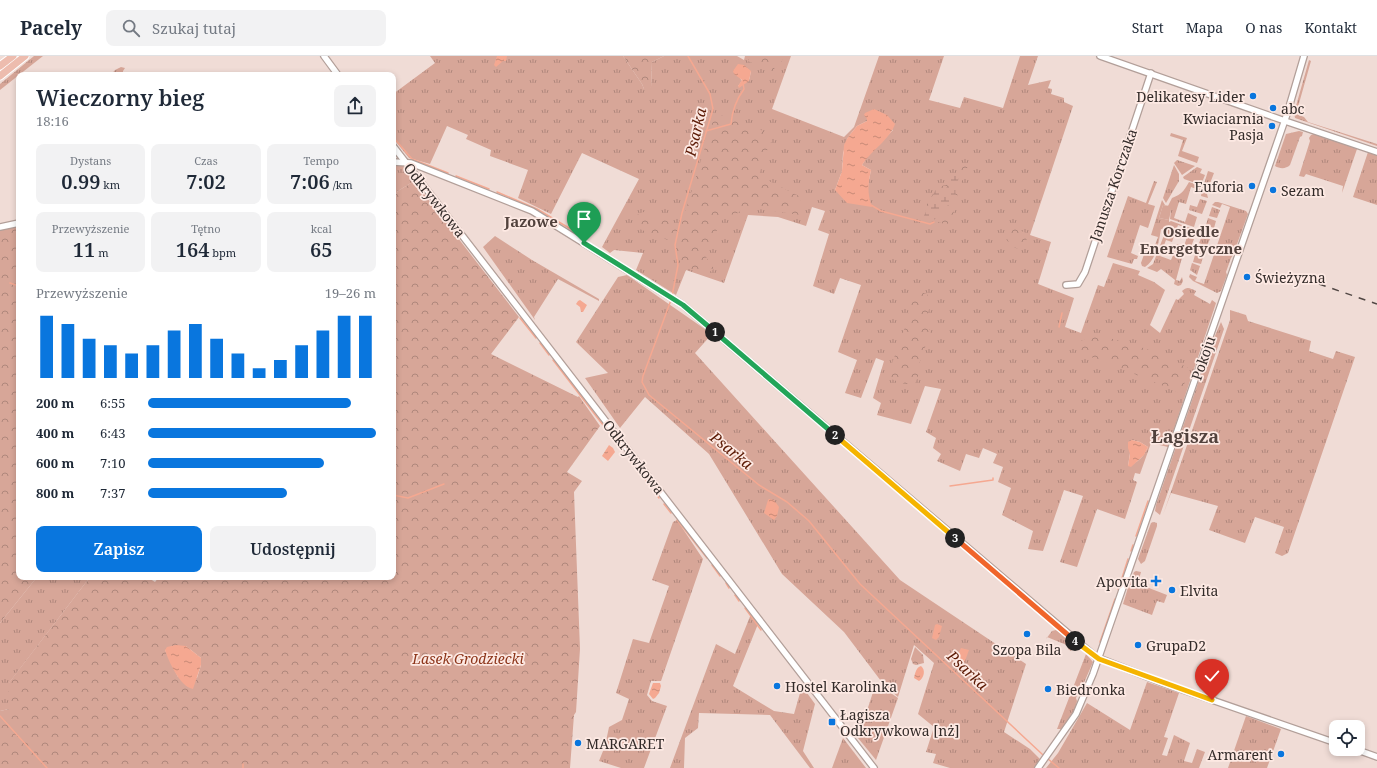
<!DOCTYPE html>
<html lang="pl">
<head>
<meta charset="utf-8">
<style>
	body { margin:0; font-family:"Noto Serif",serif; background:#f2f2f3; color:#1f2937; height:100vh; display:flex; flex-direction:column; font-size:15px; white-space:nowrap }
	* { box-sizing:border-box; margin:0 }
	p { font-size:13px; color:#747a83 }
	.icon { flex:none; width:22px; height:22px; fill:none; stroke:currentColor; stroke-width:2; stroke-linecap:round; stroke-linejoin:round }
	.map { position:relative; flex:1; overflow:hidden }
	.sheet { position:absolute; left:16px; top:16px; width:380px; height:508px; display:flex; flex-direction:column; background:#fff; border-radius:8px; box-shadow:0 2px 6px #0003 }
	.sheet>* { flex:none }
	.controls { position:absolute; left:1329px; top:664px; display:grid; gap:8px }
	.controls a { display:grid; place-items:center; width:36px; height:36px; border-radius:8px; background:#fff; box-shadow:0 2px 6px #0003; font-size:20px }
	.pin { position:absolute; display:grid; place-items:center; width:34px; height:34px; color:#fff; margin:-41px -17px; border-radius:50% 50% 50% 0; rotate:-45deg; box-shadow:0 0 4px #0007 }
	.pin .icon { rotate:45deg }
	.km { position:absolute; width:20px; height:20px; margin:-10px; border-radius:50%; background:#222; color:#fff; font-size:11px; line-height:20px; text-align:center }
	.round { display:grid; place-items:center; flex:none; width:42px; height:42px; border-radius:8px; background:#f2f2f3 }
	.summary { display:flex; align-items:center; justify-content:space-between; height:68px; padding:0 20px }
	h1 { font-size:22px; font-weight:600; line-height:30px }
	.metrics { display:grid; grid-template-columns:repeat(3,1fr); gap:6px; height:68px; padding:4px 20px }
	.metrics div { display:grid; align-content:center; border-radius:8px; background:#f2f2f3; text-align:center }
	.metrics b { font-size:20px; font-weight:600 }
	.metrics small { font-size:11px; font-weight:400 }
	.metrics p { font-size:11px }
	.chart { height:112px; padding:8px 20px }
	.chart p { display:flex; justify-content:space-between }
	.chart svg { width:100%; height:72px; margin-top:4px; stroke:#0976de; stroke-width:6 }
	.cta { display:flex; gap:8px; margin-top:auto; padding:8px 20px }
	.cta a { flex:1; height:46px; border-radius:8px; background:#0976de; color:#fff; font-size:16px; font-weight:600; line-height:46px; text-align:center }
	.cta a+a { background:#f2f2f3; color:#1f2937 }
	ul { padding:0 20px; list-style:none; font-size:13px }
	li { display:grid; grid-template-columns:64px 48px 1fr; align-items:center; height:30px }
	li i { height:10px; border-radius:5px; background:#0976de }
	header { display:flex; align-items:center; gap:24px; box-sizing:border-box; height:56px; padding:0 20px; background:#fff; border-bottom:1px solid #e0e1e3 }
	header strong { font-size:19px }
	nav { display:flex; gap:22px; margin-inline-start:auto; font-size:14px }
	.search { width:280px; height:36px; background:#f2f2f3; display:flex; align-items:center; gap:10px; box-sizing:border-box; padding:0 14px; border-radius:8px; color:#747a83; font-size:15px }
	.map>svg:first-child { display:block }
	.grass { fill:url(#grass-tufts); fill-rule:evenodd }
	.forest { fill:url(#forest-crowns); fill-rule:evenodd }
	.wetland { fill:url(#wetland-marsh) }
	.pitch { fill:#d7a698 }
	.water { fill:url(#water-ripples) }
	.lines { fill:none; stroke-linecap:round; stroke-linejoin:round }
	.stream { stroke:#f5a891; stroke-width:1.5 }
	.minor-casing { stroke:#b29f99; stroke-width:8 }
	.major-casing { stroke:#fff; stroke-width:9 }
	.minor { stroke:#fff; stroke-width:5.5 }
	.major { stroke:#edbcae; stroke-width:7 }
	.rail { stroke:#514744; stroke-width:1.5; stroke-dasharray:7 7; stroke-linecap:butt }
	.split-1-casing { stroke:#fff; stroke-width:8 }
	.split-2-casing { stroke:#fff; stroke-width:8 }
	.split-3-casing { stroke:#fff; stroke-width:8 }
	.split-4-casing { stroke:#fff; stroke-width:8 }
	.split-5-casing { stroke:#fff; stroke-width:8 }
	.split-1 { stroke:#22a559; stroke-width:5 }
	.split-2 { stroke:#22a559; stroke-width:5 }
	.split-3 { stroke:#f5b400; stroke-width:5 }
	.split-4 { stroke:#f0652b; stroke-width:5 }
	.split-5 { stroke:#f5b400; stroke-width:5 }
	.poi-dot { fill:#0976de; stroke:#fde9e3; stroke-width:1.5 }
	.labels { text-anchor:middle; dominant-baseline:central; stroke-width:3.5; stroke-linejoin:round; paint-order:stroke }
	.poi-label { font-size:14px; fill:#332b29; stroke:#fde9e3; text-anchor:start }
	.street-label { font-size:14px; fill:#332b29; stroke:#fde9e3 }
	.park-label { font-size:14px; font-style:italic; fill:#8c3419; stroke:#fde9e3 }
	.water-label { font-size:15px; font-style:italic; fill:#5b1904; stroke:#fde9e3 }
	.neighbourhood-label { font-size:15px; font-weight:bold; fill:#52423d; stroke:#fde9e3 }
	.district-label { font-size:18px; font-weight:bold; fill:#52423d; stroke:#fde9e3 }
</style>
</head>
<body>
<header>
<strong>Pacely</strong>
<div class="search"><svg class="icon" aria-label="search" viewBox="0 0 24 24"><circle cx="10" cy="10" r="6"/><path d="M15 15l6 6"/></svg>Szukaj tutaj</div>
<nav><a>Start</a><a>Mapa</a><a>O nas</a><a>Kontakt</a></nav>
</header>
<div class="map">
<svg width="1377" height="712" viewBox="0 0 1377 712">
	<defs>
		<pattern id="grass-tufts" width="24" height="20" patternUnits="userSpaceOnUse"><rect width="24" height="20" fill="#d7a698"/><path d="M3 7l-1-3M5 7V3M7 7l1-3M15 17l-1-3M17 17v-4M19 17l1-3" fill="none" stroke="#af877c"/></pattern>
		<pattern id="forest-crowns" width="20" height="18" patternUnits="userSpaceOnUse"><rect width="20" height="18" fill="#d7a698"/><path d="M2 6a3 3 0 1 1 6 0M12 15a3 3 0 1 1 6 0" fill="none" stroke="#af877c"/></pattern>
		<pattern id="wetland-marsh" width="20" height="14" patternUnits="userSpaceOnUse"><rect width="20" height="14" fill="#d7a698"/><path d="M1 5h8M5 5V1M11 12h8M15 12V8" fill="none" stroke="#af877c"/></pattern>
		<pattern id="water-ripples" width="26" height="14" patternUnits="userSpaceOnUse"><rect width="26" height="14" fill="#f5a891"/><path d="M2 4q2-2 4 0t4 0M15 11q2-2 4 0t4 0" fill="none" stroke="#c78976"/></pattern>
	</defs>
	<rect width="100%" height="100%" fill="#f0dcd6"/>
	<!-- grass -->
	<g class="grass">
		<polygon points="34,0 43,0 0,34 0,28"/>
		<path d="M430,0H623L642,28L644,33L651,31L652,6L664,0H737L744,4L745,0H791L772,53L844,81L854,71L879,0H944L929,44L960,52L964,41L1003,52L1020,0H1038L1028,29L1051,24L1048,32L1052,33L1051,38L1064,42V46L1073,50L1030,179L1051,186L1038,228L1074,242L1065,271L1081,277L1098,229L1104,231L1113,207L1140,215L1138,219L1154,226L1165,234L1150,269L1160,277L1176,243L1178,244L1184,238L1182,235C1187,230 1190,232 1196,235L1194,239L1210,248L1212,244L1216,247L1168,391L1151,387L1140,418L1135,417L1133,424L1137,426L1125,463L1097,453L1077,511L1060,506L1083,440L1064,434L1043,495L1028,493L1033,475L1002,459L1011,432L998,426L1003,411L993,407L997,398L983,392L979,402L966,398L960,415L937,405L941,398L933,392L936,382L926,376L941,333L925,330L911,368L877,359L881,347L873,342L884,305L876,302L861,342L845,337L857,304L838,296L861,229L840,222L834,238L813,230L829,178L818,174L825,155L812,151L806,170L778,161L748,159L724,227L686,214L676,239L636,214L643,197L614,194L610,197L602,191L639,123L582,97L551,158L518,142L528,114L490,100L491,94L466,83L468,79L447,70L430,108L409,102L393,82V38L435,7ZM751,15L749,25L738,30L742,25L740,22ZM867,63L893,74L867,101L862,109L871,114L868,129V140L835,134L842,115L843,97L848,81L857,70L867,65ZM1132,384L1140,386L1148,391C1144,400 1138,407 1128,410Z"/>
		<polygon points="1309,4 1311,5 1296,58 1304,61 1308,66 1377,88 1377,90 1295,62 1294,57"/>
		<polygon points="121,11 125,12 123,15 123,19 111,19 115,14"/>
		<path d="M1299,75L1303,76L1302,80L1300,81L1290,109C1286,113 1280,113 1275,110L1286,78Z"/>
		<polygon points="1171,77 1187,82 1182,95 1199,101 1197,107 1178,100 1183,84 1170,80"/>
		<polygon points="1314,78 1357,93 1342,137 1343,130 1306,118 1304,121 1299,120 1310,85 1309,82 1311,79"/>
		<polygon points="1368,96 1377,99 1377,149 1353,141"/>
		<polygon points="1177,104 1195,110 1182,119 1174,107"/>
		<path d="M399,108C407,111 410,118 414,125L398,135L393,142V109Z"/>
		<polygon points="1174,109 1179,118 1179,125 1166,147 1163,142"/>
		<polygon points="1197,111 1202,113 1200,117 1205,119 1201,129 1184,123 1183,121"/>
		<polygon points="1208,115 1214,117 1209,130 1211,131 1209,136 1204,128"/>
		<polygon points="1154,125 1157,126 1148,148 1155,150 1148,172 1140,169 1131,197 1138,200 1137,203 1134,203 1132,208 1107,201 1128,140 1146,147"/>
		<path d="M1189,126C1200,130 1206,129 1208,142L1201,140L1202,135L1191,131L1186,148L1179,146L1174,162L1185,166L1188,157L1197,161L1194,171L1170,163L1171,154L1168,150L1172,142C1182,138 1183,136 1189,126Z"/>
		<polygon points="1200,143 1207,145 1202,158 1189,154 1190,149 1197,151"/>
		<path d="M1162,144L1165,149H1163L1159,162L1169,164V166L1171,165L1193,173L1192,176L1195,178V181L1188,178L1189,173L1178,169L1172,186L1166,184L1160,200L1171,204L1175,195L1183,198L1176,224L1180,225L1182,221L1183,225L1181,229L1178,230L1174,228L1175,224L1161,213L1157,216L1147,212L1153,208L1166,174L1161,173C1159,186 1156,204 1145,211L1142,210L1141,207L1147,190L1154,192L1158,181L1151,179Z"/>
		<polygon points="1215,146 1218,146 1246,155 1248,158 1233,199 1231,202 1226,216 1227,219 1221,235 1217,237 1193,225 1189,221 1190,218 1197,221 1195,225 1204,228 1230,151 1222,148 1220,152 1212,149"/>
		<polygon points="1212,151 1220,154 1217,162 1209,160"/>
		<polygon points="1208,162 1216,165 1214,172 1206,169"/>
		<polygon points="1205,171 1213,174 1210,181 1202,178"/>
		<polygon points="495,180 532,204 599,243 599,245 558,223 534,261 535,264 483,191"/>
		<polygon points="1202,180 1210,183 1207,190 1199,187"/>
		<polygon points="1187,181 1194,183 1189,196 1176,192 1177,188 1184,190"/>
		<polygon points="1199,189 1207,192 1204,199 1196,197"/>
		<polygon points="1195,199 1203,201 1201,208 1193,206"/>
		<polygon points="1192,207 1200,210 1197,219 1190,214"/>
		<polygon points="627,219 712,278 695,297 900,524 1026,608 1004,676 1030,693 1040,703 1034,712 950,712 933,707 936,698 926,696 934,671 918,658 934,607 914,589 898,641 884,629 844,576 782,518 709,398 645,341 620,372 585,322 608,317 576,286 618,221"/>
		<polygon points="1230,254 1246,259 1248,265 1311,285 1309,295 1333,303 1336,295 1355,301 1288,497 1282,500 1275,497 1284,471 1255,461 1245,487 1209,474 1218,450 1171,437 1163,459 1230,264"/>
		<polygon points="1221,266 1224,273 1160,459 1155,455 1156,449 1196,333 1211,289"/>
		<polygon points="677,464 703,503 661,625 651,625 647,639 652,645 667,650 644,712 621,712 599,705 605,690 609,671 622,664 629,643 616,637 633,583 649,587 669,530 652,524 673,466"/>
		<polygon points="1153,466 1157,467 1157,470 1145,505 1141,508 1138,503 1151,467"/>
		<polygon points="1136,515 1141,516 1138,527 1143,529 1144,527 1146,527 1149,532 1167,539 1164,547 1157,545 1152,559 1123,548 1130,525 1133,525 1134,522 1132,521 1134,516"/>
		<polygon points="37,521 90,521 9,627 9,653 0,655 0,567"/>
		<polygon points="751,558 758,568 733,630 774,655 794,658 802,630 815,648 803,695 814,712 810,712 770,659 699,657 698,672 685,682 684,712 670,712 716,588 735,598"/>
		<polygon points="1056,574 1060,576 1075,589 1071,595 1068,593 1069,590 1047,581 1046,583 1052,575"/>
		<polygon points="1086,598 1093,606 1083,629 1081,628 1076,642 1077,645 1075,653 1062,673 1057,673"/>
		<polygon points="1147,626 1179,637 1164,681 1168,682 1162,699 1167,700 1174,679 1190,687 1184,705 1192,707 1197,693 1205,696 1199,712 1046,712 1058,697 1087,647 1130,674"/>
		<polygon points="876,627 898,642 876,704 858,682"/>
		<polygon points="1246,660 1281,673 1267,712 1228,712"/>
		<polygon points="843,682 866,712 832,712"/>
	</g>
	<!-- forest -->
	<g class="forest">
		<polygon points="623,0 664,0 652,6 651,31 649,35 644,33 642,28"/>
		<polygon points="750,0 783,0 781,9 774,11 776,18 748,5"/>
		<path d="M715,58L732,62L739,67L760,73L772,84L764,101L759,120L801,141L800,159L746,151L735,159L729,158L717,169C717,181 713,188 703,194L704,198L714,213L708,217L689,213L681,208L673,186L637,172C634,167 634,165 637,159L643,156L681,170Z"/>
		<path d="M963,110H968C965,118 960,127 958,136C955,149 955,158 947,169L930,163L925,160C924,150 931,140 936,131C962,128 949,118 963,110Z"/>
		<path d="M414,125L519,261L491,298L578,341L579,340L600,370L567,416L582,425L574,436L580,593L576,656L574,659L570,712H0V655L9,653L8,628L90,521H147L155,526L159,521H393V142L398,135ZM186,590L201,602V609L197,622L178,621L165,594Z"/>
		<path d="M1011,169H1014L1019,174L1026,177L1027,192C1016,195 1009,190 1005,180Z"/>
		<polygon points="19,170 19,521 37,521 0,567 0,174"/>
		<path d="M917,235L927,238C933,250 928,256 923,267L931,275L918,311V321L915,327L905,328L891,323L890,313L909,260L908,249Z"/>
		<polygon points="1094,278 1132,288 1164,299 1188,312 1182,338 1147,323 1086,299 1077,292 1081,285"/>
		<polygon points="915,591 923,599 924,607 916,609 913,608 911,603"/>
	</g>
	<!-- wetland -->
	<path class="wetland" d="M960,118C958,126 954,132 956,141L953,146L950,147L934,164V166L923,162C928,152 930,142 937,132H946L951,128L950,125L947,121Z"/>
	<!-- pitch -->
	<polygon class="pitch" points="1163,149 1170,150 1171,154 1169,164 1159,162"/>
	<!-- water -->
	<g class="water">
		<polygon points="497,0 507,0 506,5 503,5 496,11 494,9"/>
		<polygon points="738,8 744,9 751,15 749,25 739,32 738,30 742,24 734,18 733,15"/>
		<path d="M874,53L887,59L895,68C890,83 871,95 862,109L871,114C868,128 867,137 872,151L847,147L835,134L842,115L844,89L848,81L857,70L867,65V63L864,59L865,57Z"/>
		<polygon points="580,244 587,249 583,256 581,256 580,251 576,248 578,245"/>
		<polygon points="1132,384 1140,386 1148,391 1144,399 1131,411 1128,410 1130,398 1128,392 1128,386"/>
		<polygon points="609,389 613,392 615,396 608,405 602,400"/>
		<polygon points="769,443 774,444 779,451 777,460 774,464 764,457 768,444"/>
		<polygon points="937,568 942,570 939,581 936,584 932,582 935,569"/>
		<path d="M176,589L186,590L201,602V609L193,633C180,631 169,606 165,594L167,591Z"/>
		<polygon points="961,592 969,594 962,613 953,609"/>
		<path d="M921,610C926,614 924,622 919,625L914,622C915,618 916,611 921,610Z"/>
		<polygon points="653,627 660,627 661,630 659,637 655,642 653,643 649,638"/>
	</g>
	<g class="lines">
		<!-- stream -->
		<g class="stream">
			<path d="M706,75L731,68C732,55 736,44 744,33L743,27"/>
			<polyline points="393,81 412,103 448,117"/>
			<polyline points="456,120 489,133"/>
			<polyline points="497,136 537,153 574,175"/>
			<polyline points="871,149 881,155 930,168 934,166"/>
			<polyline points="10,227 19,230"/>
			<polyline points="672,240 678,209 675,189 682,157 713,53 710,38 688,0"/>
			<polyline points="671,244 643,320 642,326 649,339 759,429 787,446 809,465 860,528 1042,698 1059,712"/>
			<polyline points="520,262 536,282"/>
			<polyline points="1059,271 1062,257"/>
			<polyline points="540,287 549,299"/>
			<polyline points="553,304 620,391"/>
			<polyline points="625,398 626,399"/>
			<polyline points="631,406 640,418"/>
			<polyline points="646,425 648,428"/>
			<polyline points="950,430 993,424 993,422"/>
			<polyline points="654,435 659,442"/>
			<polyline points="393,439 408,442 444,428"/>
			<polyline points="664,448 671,457"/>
			<polyline points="677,464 707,502"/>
			<polyline points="1136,480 1148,445"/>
			<polyline points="1131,495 1133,489"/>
			<polyline points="712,509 720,520"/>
			<polyline points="1122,522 1128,503"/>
			<polyline points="726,527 729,532"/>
			<polyline points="1118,533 1121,525"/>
			<polyline points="735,539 739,545"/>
			<polyline points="745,552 761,574"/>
			<polyline points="1100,586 1115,543"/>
			<polyline points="0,660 47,712"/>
			<polyline points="243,708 243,712"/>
		</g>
		<!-- minor casing -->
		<g class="minor-casing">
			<g id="minor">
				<polyline points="324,0 338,19"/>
				<polyline points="1100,0 1285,65 1377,96"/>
				<polyline points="393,90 874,712"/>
				<polyline points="393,106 411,107 532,155 683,249 1096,601 1163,627 1336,687"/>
				<polyline points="0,171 19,167"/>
				<polyline points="1066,229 1078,228 1085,216 1151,17"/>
				<polyline points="1355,693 1377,701"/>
				<polyline points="1038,712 1076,658 1093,618 1287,58 1304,0"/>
			</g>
		</g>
		<!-- major casing -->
		<g class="major-casing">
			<g id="major">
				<polyline points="0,10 13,0"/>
				<polyline points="0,20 25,0"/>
			</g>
		</g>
		<!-- minor -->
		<use href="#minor" class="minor"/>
		<!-- major -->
		<use href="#major" class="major"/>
		<!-- rail -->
		<polyline class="rail" points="1319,228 1377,248"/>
	</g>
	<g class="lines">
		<!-- split-1 casing -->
		<g class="split-1-casing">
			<polyline id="split-1" points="584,187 683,249 715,276"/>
		</g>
		<!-- split-2 casing -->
		<g class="split-2-casing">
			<polyline id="split-2" points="715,276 835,379"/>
		</g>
		<!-- split-3 casing -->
		<g class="split-3-casing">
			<polyline id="split-3" points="835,379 955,482"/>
		</g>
		<!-- split-4 casing -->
		<g class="split-4-casing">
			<polyline id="split-4" points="955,482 1075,585"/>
		</g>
		<!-- split-5 casing -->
		<g class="split-5-casing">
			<polyline id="split-5" points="1075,585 1099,603 1212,644"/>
		</g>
		<!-- split-1 -->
		<use href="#split-1" class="split-1"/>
		<!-- split-2 -->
		<use href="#split-2" class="split-2"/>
		<!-- split-3 -->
		<use href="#split-3" class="split-3"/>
		<!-- split-4 -->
		<use href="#split-4" class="split-4"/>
		<!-- split-5 -->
		<use href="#split-5" class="split-5"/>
	</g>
	<!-- markers -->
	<g class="poi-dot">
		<circle cx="1253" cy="40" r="4"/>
		<circle cx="1273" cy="52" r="4"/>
		<circle cx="1272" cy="70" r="4"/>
		<circle cx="1252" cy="130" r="4"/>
		<circle cx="1273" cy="134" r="4"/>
		<circle cx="1247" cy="221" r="4"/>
		<path d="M1154 519h4v4h4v4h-4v4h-4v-4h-4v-4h4z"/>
		<circle cx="1172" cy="534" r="4"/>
		<circle cx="1027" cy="578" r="4"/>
		<circle cx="1138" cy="589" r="4"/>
		<circle cx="777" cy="630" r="4"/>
		<circle cx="1048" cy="633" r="4"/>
		<rect x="828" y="662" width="8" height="8" rx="2"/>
		<circle cx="578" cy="687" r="4"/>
		<circle cx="1281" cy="698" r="4"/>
	</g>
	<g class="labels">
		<!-- poi labels -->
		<g class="poi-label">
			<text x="1245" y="40" text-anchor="end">Delikatesy Lider</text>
			<text x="1281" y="52">abc</text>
			<text x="1264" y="62" text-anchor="end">Kwiaciarnia<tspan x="1264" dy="16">Pasja</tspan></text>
			<text x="1244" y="130" text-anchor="end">Euforia</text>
			<text x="1281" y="134">Sezam</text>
			<text x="1255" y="221">Świeżyzna</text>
			<text x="1148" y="525" text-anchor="end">Apovita</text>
			<text x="1180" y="534">Elvita</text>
			<text x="1146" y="589">GrupaD2</text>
			<text x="1027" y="593" text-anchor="middle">Szopa Bila</text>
			<text x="785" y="630">Hostel Karolinka</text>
			<text x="1056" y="633">Biedronka</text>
			<text x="840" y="658">Łagisza<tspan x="840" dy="16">Odkrywkowa [nż]</tspan></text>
			<text x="586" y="687">MARGARET</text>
			<text x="1273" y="698" text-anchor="end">Armarent</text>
		</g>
		<!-- street labels -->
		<g class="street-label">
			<text transform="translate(1113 129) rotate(-71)">Janusza Korczaka</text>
			<text transform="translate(435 144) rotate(52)">Odkrywkowa</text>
			<text transform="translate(1203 302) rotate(-71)">Pokoju</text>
			<text transform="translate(634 401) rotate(52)">Odkrywkowa</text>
		</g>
		<!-- park labels -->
		<g class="park-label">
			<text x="468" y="602">Lasek Grodziecki</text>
		</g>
		<!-- water labels -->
		<g class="water-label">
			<text transform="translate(695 76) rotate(-77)">Psarka</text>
			<text transform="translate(732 394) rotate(39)">Psarka</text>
			<text transform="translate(968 614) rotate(43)">Psarka</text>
		</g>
		<!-- neighbourhood labels -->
		<g class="neighbourhood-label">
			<text x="531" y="165">Jazowe</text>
			<text x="1191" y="175">Osiedle<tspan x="1191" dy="17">Energetyczne</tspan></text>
		</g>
		<!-- district labels -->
		<g class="district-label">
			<text x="1185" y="380">Łagisza</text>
		</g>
	</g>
</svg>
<div class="controls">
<a><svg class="icon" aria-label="locate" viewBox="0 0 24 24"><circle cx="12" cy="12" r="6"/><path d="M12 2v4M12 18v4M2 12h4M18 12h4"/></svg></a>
</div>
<div class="pin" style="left:584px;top:187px;background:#1e9e55"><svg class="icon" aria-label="arrive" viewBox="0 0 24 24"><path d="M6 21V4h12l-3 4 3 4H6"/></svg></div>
<div class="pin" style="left:1212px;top:644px;background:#d93025"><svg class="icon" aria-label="check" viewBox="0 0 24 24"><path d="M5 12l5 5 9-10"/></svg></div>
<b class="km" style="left:715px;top:276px">1</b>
<b class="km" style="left:835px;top:379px">2</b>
<b class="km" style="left:955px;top:482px">3</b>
<b class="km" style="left:1075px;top:585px">4</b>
<section class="sheet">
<div class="summary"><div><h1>Wieczorny bieg</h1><p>18:16</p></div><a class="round"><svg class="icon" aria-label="share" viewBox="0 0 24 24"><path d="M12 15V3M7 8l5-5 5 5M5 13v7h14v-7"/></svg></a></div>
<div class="metrics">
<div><p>Dystans</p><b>0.99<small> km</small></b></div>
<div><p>Czas</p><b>7:02</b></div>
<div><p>Tempo</p><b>7:06<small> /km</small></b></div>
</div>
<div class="metrics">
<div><p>Przewyższenie</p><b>11<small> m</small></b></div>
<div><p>Tętno</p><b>164<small> bpm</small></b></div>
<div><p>kcal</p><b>65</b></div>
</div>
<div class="chart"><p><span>Przewyższenie</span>19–26 m</p>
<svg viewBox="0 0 160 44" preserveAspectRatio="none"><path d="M5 44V6M15 44V11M25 44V20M35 44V24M45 44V29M55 44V24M65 44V15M75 44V11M85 44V20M95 44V29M105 44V38M115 44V33M125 44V24M135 44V15M145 44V6M155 44V6"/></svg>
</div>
<ul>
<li><b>200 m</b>6:55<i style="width:89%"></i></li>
<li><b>400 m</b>6:43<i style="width:100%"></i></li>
<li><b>600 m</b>7:10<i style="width:77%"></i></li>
<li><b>800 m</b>7:37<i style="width:61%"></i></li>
</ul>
<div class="cta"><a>Zapisz</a><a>Udostępnij</a></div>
</section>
</div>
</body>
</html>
